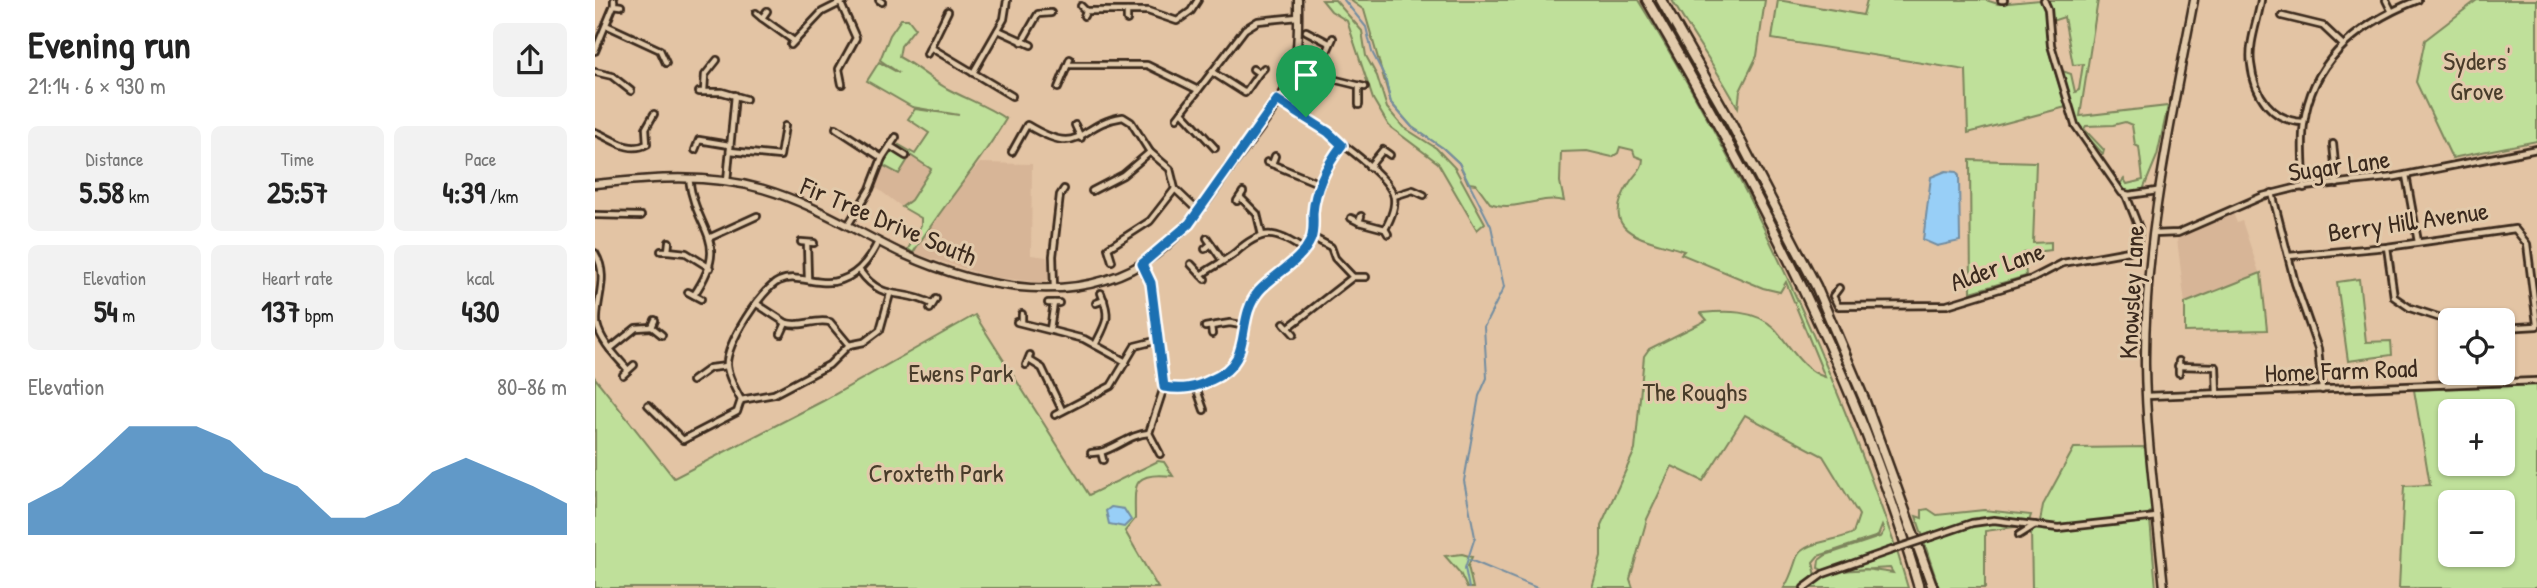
<!DOCTYPE html>
<html lang="en">
<head>
<meta charset="utf-8">
<style>
	body { margin:0; font-family:"Patrick Hand",sans-serif; background:#f2f2f2; color:#222; height:100vh; display:flex; flex-direction:column; font-size:26px; white-space:nowrap }
	* { box-sizing:border-box; margin:0 }
	p { font-size:23px; color:#767676 }
	.icon { flex:none; width:38px; height:38px; fill:none; stroke:currentColor; stroke-width:2; stroke-linecap:round; stroke-linejoin:round }
	.map { position:relative; flex:1; overflow:hidden }
	.drawer { display:flex; flex-direction:column; background:#fff; width:595px }
	.drawer>* { flex:none }
	.buttons { position:absolute; left:1843px; top:308px; display:grid; gap:14px }
	.buttons a { display:grid; place-items:center; width:77px; height:77px; border-radius:10px; background:#fff; box-shadow:0 2px 5px #0004; font-size:35px }
	.pin { position:absolute; display:grid; place-items:center; width:60px; height:60px; color:#fff; margin:-72px -30px; border-radius:50% 50% 50% 0; rotate:-45deg; box-shadow:0 0 7px #0007 }
	.pin .icon { rotate:45deg }
	.round { display:grid; place-items:center; flex:none; width:74px; height:74px; border-radius:10px; background:#f2f2f2 }
	.overview { display:flex; align-items:center; justify-content:space-between; height:119px; padding:0 28px }
	h1 { font-size:38px; font-weight:700; line-height:52px }
	.figures { display:grid; grid-template-columns:repeat(3,1fr); gap:10px; height:119px; padding:7px 28px }
	.figures div { display:grid; align-content:center; border-radius:10px; background:#f2f2f2; text-align:center }
	.figures b { font-size:30px; font-weight:700 }
	.figures small { font-size:19px; font-weight:400 }
	.figures p { font-size:19px }
	.chart { height:196px; padding:14px 28px }
	.chart p { display:flex; justify-content:space-between }
	.chart svg { width:100%; height:126px; margin-top:7px; fill:#1f6fb2; opacity:.7 }
	main { display:flex; flex:1; min-height:0 }
	.map>svg:first-child { display:block }
	.built { fill:#d7b597 }
	.green { fill:#bfe09a; stroke:#7d855c; stroke-width:2; fill-rule:evenodd }
	.water { fill:#98cff7; stroke:#738da0; stroke-width:2 }
	.lines { fill:none; stroke-linecap:round; stroke-linejoin:round }
	.stream { stroke:#738da0; stroke-width:2 }
	.street-casing { stroke:#3b2a1e; stroke-width:10 }
	.secondary-casing { stroke:#3b2a1e; stroke-width:11 }
	.highway-casing { stroke:#3b2a1e; stroke-width:13 }
	.street { stroke:#e2caab; stroke-width:4.5 }
	.secondary { stroke:#e2caab; stroke-width:6 }
	.highway { stroke:#e2caab; stroke-width:8 }
	.street-bridge-casing { stroke:#3b2a1e; stroke-width:10; stroke-linecap:butt }
	.street-bridge { stroke:#e2caab; stroke-width:4.5 }
	.route-casing { stroke:#fff; stroke-width:14 }
	.route { stroke:#1f6fb2; stroke-width:9 }
	.labels { text-anchor:middle; dominant-baseline:central; stroke-width:6; stroke-linejoin:round; paint-order:stroke }
	.park-label { font-size:26px; fill:#483c2a; stroke:#e2caab }
	.street-label { font-size:26px; fill:#3b2a1e; stroke:#e2caab }
</style>
</head>
<body>
<main>
<section class="drawer">
<div class="overview"><div><h1>Evening run</h1><p>21:14 · 6 × 930 m</p></div><a class="round"><svg class="icon" aria-label="share" viewBox="0 0 24 24"><path d="M12 15V3M7 8l5-5 5 5M5 13v7h14v-7"/></svg></a></div>
<div class="figures">
<div><p>Distance</p><b>5.58<small> km</small></b></div>
<div><p>Time</p><b>25:57</b></div>
<div><p>Pace</p><b>4:39<small> /km</small></b></div>
</div>
<div class="figures">
<div><p>Elevation</p><b>54<small> m</small></b></div>
<div><p>Heart rate</p><b>137<small> bpm</small></b></div>
<div><p>kcal</p><b>430</b></div>
</div>
<div class="chart"><p><span>Elevation</span>80–86 m</p>
<svg viewBox="0 0 160 44" preserveAspectRatio="none"><path d="M0 44V33L10 27L20 17L30 6L40 6L50 6L60 11L70 22L80 27L90 38L100 38L110 33L120 22L130 17L140 22L150 27L160 33V44z"/></svg>
</div>
</section>
<div class="map">
<svg width="1942" height="588" viewBox="0 0 1942 588">
	<rect width="100%" height="100%" fill="#e3c4a4"/>
	<filter id="ink" filterUnits="userSpaceOnUse"><feTurbulence type="fractalNoise" baseFrequency=".0143" numOctaves="2"/><feDisplacementMap in="SourceGraphic" scale="14" xChannelSelector="R" yChannelSelector="G"/><feConvolveMatrix kernelMatrix="1 2 1 2 8 2 1 2 1" color-interpolation-filters="sRGB"/></filter>
	<g filter="url(#ink)">
		<!-- built -->
		<g class="built">
			<polygon points="300,145 336,169 316,200 307,207 279,186 283,170"/>
			<polygon points="385,163 437,164 436,255 452,257 455,278 449,283 397,277 318,253 345,209"/>
			<polygon points="1638,213 1642,223 1647,221 1665,275 1590,304 1582,239"/>
		</g>
		<!-- green -->
		<g class="green">
			<polygon points="727,0 740,0 767,31 771,56 782,76 792,108 808,127 841,148 860,168 890,223 882,230 843,163 794,126 778,99 752,21 736,11"/>
			<path d="M755,0H1043C1150,172 1234,355 1300,546L1229,571L1223,568L1224,560L1231,555L1285,537L1289,531L1287,526L1283,536L1223,556L1218,562L1221,576L1204,588H1189C1196,577 1198,568 1202,557C1208,541 1244,541 1258,533L1264,515L1228,456L1150,415L1108,481L1077,466L1052,519L1035,579L1038,588H997L1006,557V525L1040,450L1049,356L1054,349L1112,320L1106,313C1130,311 1160,309 1179,328C1195,345 1206,370 1230,377L1191,282L1185,292L1168,288L1086,254L1089,251C1052,238 1000,236 1035,182C1040,174 1048,169 1048,159L1040,156L1038,150L1025,147L1023,153L1017,157L992,151L966,152L965,182L969,201C947,194 920,213 895,203L881,184L873,183L864,163L848,148L817,127L796,103L769,10Z"/>
			<path d="M1077,0H1170L1162,56L1145,91L1143,108C1123,70 1098,37 1077,0Z"/>
			<polygon points="1183,0 1268,15 1272,0 1391,0 1403,4 1445,0 1451,9 1452,45 1471,107 1373,133 1371,70 1177,39"/>
			<polygon points="1452,0 1503,0 1485,116 1573,106 1562,156 1548,190 1532,193 1525,184 1529,179 1532,184 1548,180 1544,147 1540,145 1537,125 1530,122 1518,125 1491,126 1489,129 1509,150 1508,154 1481,124 1465,70 1476,74 1480,92 1484,90 1488,64 1478,65 1469,17 1457,21"/>
			<polygon points="1882,0 1942,0 1942,141 1857,158 1821,82 1830,40"/>
			<path d="M306,19H313L320,28L306,46L304,57C321,66 334,78 351,88C371,99 392,106 411,119C382,168 346,207 318,253L313,249L326,225V218L307,207L316,200L336,169L303,147L304,145L320,154L334,133L313,119L320,109L364,115L317,107L272,81L284,62L304,73L285,60L295,35Z"/>
			<polygon points="297,151 312,161 304,174 287,165"/>
			<polygon points="1375,160 1441,162 1438,243 1456,242 1456,250 1429,253 1431,276 1376,292"/>
			<polygon points="1666,273 1672,330 1590,332 1590,303"/>
			<polygon points="1764,279 1771,342 1796,341 1797,355 1753,361 1742,282"/>
			<path d="M380,315L494,495L563,461L569,462L578,476C535,471 540,486 540,519L530,531L563,588H0V378L79,478L228,401Z"/>
			<path d="M1942,385V588H1804L1809,486L1835,485L1819,390ZM1908,411V464H1855V411ZM1908,502V555H1855V502Z"/>
			<polygon points="1552,447 1560,508 1552,515 1467,525 1445,522 1448,505 1479,448"/>
			<path d="M1333,509L1342,515L1389,510L1436,515L1434,521C1394,516 1364,524 1328,537L1321,516L1327,518V510Z"/>
			<polygon points="1555,520 1561,588 1437,588 1436,530 1445,528 1463,531"/>
			<polygon points="1403,522 1434,525 1390,531 1390,588 1344,588 1329,542 1379,525"/>
			<polygon points="1302,551 1313,588 1211,588 1237,572 1270,569 1298,573 1295,568 1243,571"/>
			<polygon points="867,554 877,557 873,566 878,588 872,588 865,573 850,556"/>
		</g>
		<!-- water -->
		<g class="water">
			<polygon points="1351,171 1362,172 1364,176 1365,241 1342,246 1328,240 1336,177"/>
			<polygon points="516,507 529,509 536,520 529,527 514,524 511,511"/>
		</g>
		<g class="lines">
			<!-- stream -->
			<g class="stream">
				<polyline points="749,0 771,27 777,52 790,77 796,103 817,127 848,148 864,163 896,226 909,287 889,327 892,378 884,396 869,481 880,537 870,568 874,588"/>
				<polyline points="875,560 942,588"/>
			</g>
			<!-- street casing -->
			<g class="street-casing">
				<g id="street">
					<polyline points="19,0 19,5 26,6"/>
					<polyline points="284,0 287,2"/>
					<polyline points="1406,0 1409,0"/>
					<polyline points="1449,0 1453,9 1456,45 1480,125 1527,193 1534,195 1562,191"/>
					<path d="M1666,0C1663,20 1653,44 1656,64C1659,94 1677,122 1709,122"/>
					<polyline points="1791,0 1796,10"/>
					<polyline points="246,4 261,38 244,69 247,84"/>
					<polyline points="486,6 491,11 489,16"/>
					<polyline points="491,11 532,11 532,20"/>
					<polyline points="532,11 553,11 582,21 596,11 603,0"/>
					<polyline points="161,13 167,18 172,11"/>
					<polyline points="1687,16 1728,26 1747,44"/>
					<polyline points="167,18 199,41"/>
					<polyline points="13,26 65,50 71,63"/>
					<polyline points="403,30 436,45"/>
					<polyline points="711,31 734,43"/>
					<polyline points="427,42 443,14 456,13"/>
					<polyline points="196,45 227,12 251,0"/>
					<polyline points="335,47 417,96"/>
					<polyline points="0,51 19,5"/>
					<polyline points="332,54 353,11"/>
					<polyline points="475,65 552,65 603,90"/>
					<polyline points="658,69 664,73 669,68"/>
					<polyline points="0,72 17,76 36,91"/>
					<polyline points="617,72 650,93 664,73"/>
					<polyline points="378,73 409,19 412,0"/>
					<polyline points="729,77 770,87"/>
					<polyline points="764,87 764,105"/>
					<polyline points="463,88 475,59"/>
					<polyline points="109,91 110,75 122,60"/>
					<polyline points="104,92 127,92 151,99"/>
					<path d="M683,100C707,115 795,172 799,197C801,208 795,220 790,229"/>
					<polyline points="587,112 620,148"/>
					<polyline points="711,117 728,86 730,56 738,38"/>
					<polyline points="582,118 650,29 663,21 703,17"/>
					<polyline points="480,125 486,138"/>
					<polyline points="241,128 287,158 275,189 253,225"/>
					<path d="M0,132C18,139 34,154 52,144L51,128L59,114"/>
					<polyline points="1738,144 1742,184"/>
					<polyline points="295,146 311,156"/>
					<polyline points="100,150 104,140 134,145"/>
					<polyline points="135,151 185,156 190,126"/>
					<path d="M417,152L432,125C490,160 480,124 528,117L536,122L555,152L575,169L580,189L603,211"/>
					<polyline points="287,158 301,137"/>
					<polyline points="672,162 725,184"/>
					<polyline points="677,164 680,156"/>
					<polyline points="774,167 788,150 795,155"/>
					<polyline points="1811,175 1823,242"/>
					<path d="M94,179C101,234 137,239 99,295"/>
					<polyline points="132,181 140,95"/>
					<path d="M1709,188C1709,167 1706,144 1709,123C1717,59 1767,22 1823,0"/>
					<polyline points="497,191 528,175 555,152"/>
					<polyline points="1677,193 1700,283 1723,349 1727,390"/>
					<polyline points="799,196 818,190 829,195"/>
					<polyline points="645,197 662,214 667,235"/>
					<polyline points="642,201 648,192"/>
					<polyline points="0,215 46,216"/>
					<polyline points="756,218 764,222 766,216"/>
					<polyline points="764,222 790,229 793,234"/>
					<polyline points="1558,234 1583,233 1668,196 1700,188 1800,177 1942,149"/>
					<polyline points="116,237 162,216"/>
					<polyline points="717,237 736,247 740,258 758,277 771,277"/>
					<polyline points="612,238 627,260"/>
					<polyline points="206,242 219,243"/>
					<polyline points="212,243 213,279"/>
					<polyline points="1792,247 1799,297 1815,308 1855,321"/>
					<polyline points="610,249 616,244"/>
					<polyline points="66,251 73,251 74,242"/>
					<polyline points="73,251 91,253 115,268"/>
					<path d="M0,253C15,278 0,299 2,324C6,342 21,356 33,370"/>
					<polyline points="1694,256 1792,247 1920,229 1932,244 1942,324"/>
					<polyline points="517,261 513,248 555,221 580,189"/>
					<polyline points="547,263 556,283 569,387 554,433 565,454"/>
					<polyline points="596,264 610,279"/>
					<path d="M265,271C288,303 307,288 337,304"/>
					<path d="M606,275C617,267 630,261 640,253C666,229 680,229 710,251"/>
					<polyline points="459,288 458,256 465,195 469,189"/>
					<polyline points="1244,288 1238,296 1243,306 1352,305 1437,279 1468,263 1534,251 1543,240 1544,228 1531,195"/>
					<polyline points="93,292 106,299"/>
					<polyline points="453,303 464,303"/>
					<polyline points="501,303 509,300"/>
					<polyline points="162,304 191,323 186,334"/>
					<polyline points="335,309 341,299"/>
					<polyline points="60,320 57,327 67,335"/>
					<polyline points="422,322 489,339 531,362"/>
					<polyline points="427,322 427,314"/>
					<path d="M191,323C207,328 219,318 235,322L254,345"/>
					<polyline points="689,323 699,334"/>
					<polyline points="616,326 635,323 651,326"/>
					<polyline points="610,327 616,326 617,334"/>
					<polyline points="694,327 758,277"/>
					<polyline points="1908,328 1942,326"/>
					<polyline points="455,329 459,303"/>
					<path d="M500,345C512,322 516,318 506,293"/>
					<polyline points="15,349 41,328 57,327"/>
					<polyline points="434,360 447,368 467,410"/>
					<polyline points="1584,361 1584,373"/>
					<polyline points="431,365 435,355"/>
					<polyline points="1583,366 1621,367 1622,394"/>
					<polyline points="28,375 39,365"/>
					<polyline points="97,381 115,368 132,366"/>
					<path d="M569,387C587,390 600,387 616,380C663,360 638,322 664,291C679,274 707,261 716,239C719,231 717,221 718,213C720,187 731,165 747,145"/>
					<polyline points="601,387 609,410"/>
					<polyline points="1552,396 1942,381"/>
					<polyline points="146,400 179,394 234,365 254,345 269,342 285,330 295,294"/>
					<path d="M53,405L88,440L142,412L146,400C141,391 133,376 132,366C130,345 166,289 184,281C198,275 212,281 226,282C255,285 272,265 283,242"/>
					<polyline points="460,415 516,386 540,346 564,340"/>
					<path d="M506,452C523,447 536,434 554,433"/>
					<polyline points="496,453 506,452 508,460"/>
					<polyline points="1424,535 1440,525"/>
					<polyline points="1336,537 1377,523 1399,520 1463,528 1562,517"/>
					<polyline points="1209,588 1228,574 1297,550"/>
				</g>
			</g>
			<!-- secondary casing -->
			<g class="secondary-casing">
				<g id="secondary">
					<path d="M0,184C57,178 113,173 168,189C217,203 262,232 308,254C385,289 487,309 560,255C589,233 610,205 630,175C651,145 693,99 700,63C704,42 703,21 703,0"/>
					<path d="M1569,588C1562,514 1551,439 1550,365C1549,241 1576,121 1599,0"/>
				</g>
			</g>
			<!-- highway casing -->
			<g class="highway-casing">
				<g id="highway">
					<path d="M1052,0C1161,186 1264,380 1324,588"/>
					<polyline points="1066,0 1135,121 1221,286 1269,399 1338,588"/>
				</g>
			</g>
			<!-- street -->
			<use href="#street" class="street"/>
			<!-- secondary -->
			<use href="#secondary" class="secondary"/>
			<!-- highway -->
			<use href="#highway" class="highway"/>
			<!-- street-bridge casing -->
			<g class="street-bridge-casing">
				<polyline id="street-bridge" points="1297,550 1336,537"/>
			</g>
			<!-- street-bridge -->
			<use href="#street-bridge" class="street-bridge"/>
		</g>
	</g>
	<g class="lines" filter="url(#ink)">
		<!-- route casing -->
		<g class="route-casing">
			<path id="route" d="M682,100L733,132L747,145C731,166 720,187 718,213C718,221 719,232 716,239C707,261 679,274 664,291C638,322 662,360 616,380C600,388 587,390 569,387L556,283L547,264L594,224Z"/>
		</g>
		<!-- route -->
		<use href="#route" class="route"/>
	</g>
	<g class="labels">
		<!-- park labels -->
		<g class="park-label">
			<text x="1882" y="60">Syders'<tspan x="1882" dy="30">Grove</tspan></text>
			<text x="366" y="372">Ewens Park</text>
			<text x="1100" y="391">The Roughs</text>
			<text x="341" y="472">Croxteth Park</text>
		</g>
		<!-- street labels -->
		<g class="street-label">
			<text transform="translate(1744 165) rotate(-8)">Sugar Lane</text>
			<text transform="translate(294 221) rotate(23)">Fir Tree Drive South</text>
			<text transform="translate(1813 221) rotate(-8)">Berry Hill Avenue</text>
			<text transform="translate(1402 266) rotate(-20)">Alder Lane</text>
			<text transform="translate(1536 292) rotate(-87)">Knowsley Lane</text>
			<text transform="translate(1746 370) rotate(-2)">Home Farm Road</text>
		</g>
	</g>
</svg>
<div class="buttons">
<a><svg class="icon" aria-label="locate" viewBox="0 0 24 24"><circle cx="12" cy="12" r="6"/><path d="M12 2v4M12 18v4M2 12h4M18 12h4"/></svg></a>
<a>+</a>
<a>−</a>
</div>
<div class="pin" style="left:711px;top:117px;background:#1e9e55"><svg class="icon" aria-label="arrive" viewBox="0 0 24 24"><path d="M6 21V4h12l-3 4 3 4H6"/></svg></div>
</div>
</main>
</body>
</html>
